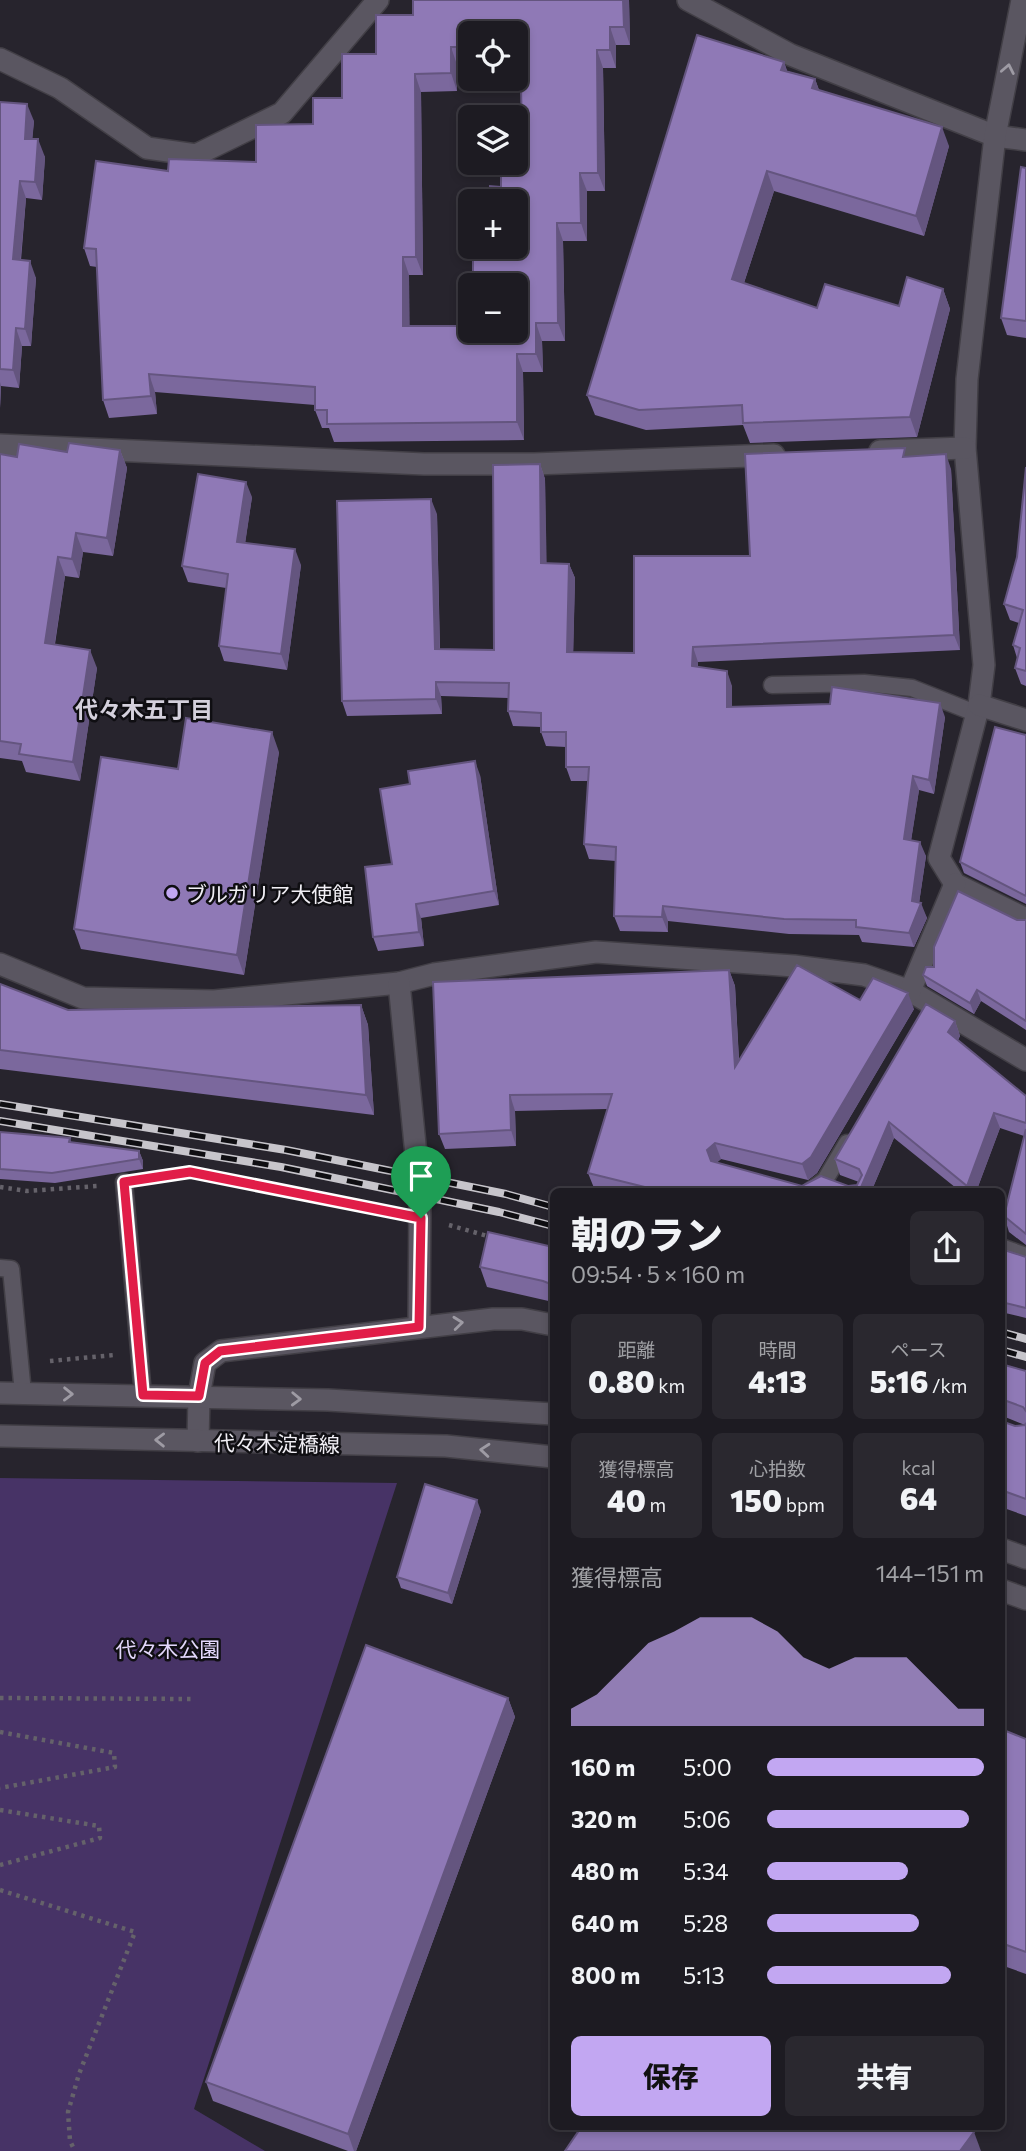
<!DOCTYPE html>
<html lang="ja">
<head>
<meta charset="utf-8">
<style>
	body { margin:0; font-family:Commissioner,"Noto Sans JP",sans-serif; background:#2a282f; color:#f1f3f6; height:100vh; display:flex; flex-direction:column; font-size:26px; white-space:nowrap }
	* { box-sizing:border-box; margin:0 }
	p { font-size:23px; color:#a0a1a5 }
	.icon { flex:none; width:38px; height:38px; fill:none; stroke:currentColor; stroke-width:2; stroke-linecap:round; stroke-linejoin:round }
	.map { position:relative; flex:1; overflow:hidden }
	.sheet { position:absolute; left:550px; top:1188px; width:455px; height:942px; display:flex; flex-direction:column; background:#1d1b22; border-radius:10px; box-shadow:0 4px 10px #0003,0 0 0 2px #3b3940 }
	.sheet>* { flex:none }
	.buttons { position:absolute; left:458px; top:21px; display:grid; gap:14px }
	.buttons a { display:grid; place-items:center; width:70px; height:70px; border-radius:10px; background:#1d1b22; box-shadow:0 4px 10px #0003,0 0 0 2px #3b3940; font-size:35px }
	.pin { position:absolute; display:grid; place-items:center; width:60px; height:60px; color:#fff; margin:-72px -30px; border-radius:50% 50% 50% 0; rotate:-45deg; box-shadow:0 0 7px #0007 }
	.pin .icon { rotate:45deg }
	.round { display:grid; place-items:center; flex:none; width:74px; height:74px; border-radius:10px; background:#2a282f }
	.head { display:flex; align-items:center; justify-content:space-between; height:119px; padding:0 21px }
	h1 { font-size:38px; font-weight:800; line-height:52px }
	.stats { display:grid; grid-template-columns:repeat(3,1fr); gap:10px; height:119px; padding:7px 21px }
	.stats div { display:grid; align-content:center; border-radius:10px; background:#2a282f; text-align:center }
	.stats b { font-size:30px; font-weight:800 }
	.stats small { font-size:19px; font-weight:400 }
	.stats p { font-size:19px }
	.chart { height:196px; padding:14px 21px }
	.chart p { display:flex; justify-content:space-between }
	.chart svg { width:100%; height:126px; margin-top:7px; fill:#c2a7f2; opacity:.7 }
	.action { display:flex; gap:14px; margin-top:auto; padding:14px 21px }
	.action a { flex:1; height:80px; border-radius:10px; background:#c2a7f2; color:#111; font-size:28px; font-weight:800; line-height:80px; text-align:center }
	.action a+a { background:#2a282f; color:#f1f3f6 }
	ul { padding:0 21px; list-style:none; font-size:23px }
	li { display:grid; grid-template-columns:112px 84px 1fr; align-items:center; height:52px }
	li i { height:18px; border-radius:9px; background:#c2a7f2 }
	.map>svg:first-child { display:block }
	.green { fill:#473366 }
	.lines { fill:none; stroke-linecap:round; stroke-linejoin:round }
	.lane-casing { stroke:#423f46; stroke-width:19 }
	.street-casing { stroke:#423f46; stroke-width:24 }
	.secondary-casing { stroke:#423f46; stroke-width:24 }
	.path { stroke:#65626a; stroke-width:4.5; stroke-dasharray:3.5 5; stroke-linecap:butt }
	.lane { stroke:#5a5661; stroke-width:16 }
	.street { stroke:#5a5661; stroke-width:21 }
	.secondary { stroke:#5a5661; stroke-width:21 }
	.rail-casing { stroke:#c7c5cb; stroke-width:8 }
	.rail { stroke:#0f0e12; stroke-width:5; stroke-dasharray:16; stroke-linecap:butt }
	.wall { fill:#7b689d; fill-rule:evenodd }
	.shaded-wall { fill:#64557f }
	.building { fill:#8f79b6; stroke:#64557f; stroke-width:2; fill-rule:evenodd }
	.oneway { stroke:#9e9ba4 }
	.route-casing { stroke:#fff; stroke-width:14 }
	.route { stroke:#e11d48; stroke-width:9 }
	.poi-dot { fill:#c2a7f2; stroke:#0f0e12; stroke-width:2.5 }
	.labels { text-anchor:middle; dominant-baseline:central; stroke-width:5; stroke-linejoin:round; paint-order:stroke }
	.poi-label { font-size:21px; fill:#f1eff5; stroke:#0f0e12; text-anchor:start }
	.street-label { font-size:21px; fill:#f1eff5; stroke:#0f0e12 }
	.park-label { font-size:21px; fill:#e3d7fb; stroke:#0f0e12 }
	.neighbourhood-label { font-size:23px; font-weight:bold; fill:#d4d0dc; stroke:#0f0e12 }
</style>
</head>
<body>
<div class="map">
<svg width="1026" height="2151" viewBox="0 0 1026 2151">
	<rect width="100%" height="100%" fill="#27242d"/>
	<!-- green -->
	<polygon class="green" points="0,1478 397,1483 194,2109 265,2151 0,2151"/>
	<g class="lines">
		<!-- lane casing -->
		<g class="lane-casing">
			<g id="lane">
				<polyline points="772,685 864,683 912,688 975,713"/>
				<polyline points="124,1182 143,1395"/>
				<polyline points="810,1191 825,1180 847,1143"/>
				<polyline points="1001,1247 1026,1256"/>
				<polyline points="0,1268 11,1269 23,1393"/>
			</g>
		</g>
		<!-- street casing -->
		<g class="street-casing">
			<g id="street">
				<polyline points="688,0 791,55 995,136 1026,140"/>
				<polyline points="1022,0 995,136 967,379 965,448 984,665 979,705 939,858 955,884 1026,919"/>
				<polyline points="0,59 60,88 147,148 196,155 282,113 378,0"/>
				<polyline points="0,445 424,464 534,464 774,455"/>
				<polyline points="880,451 965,448"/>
				<polyline points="979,705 1026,720"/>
				<polyline points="0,964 83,998 214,1001 399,983 434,974 596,952 794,966 864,975 910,991 1026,1060"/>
				<polyline points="399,983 420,1195 419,1327"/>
				<polyline points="910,991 955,884"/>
				<polyline points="198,1441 199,1396 205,1363 221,1351 493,1319 522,1319 553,1325"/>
			</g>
		</g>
		<!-- secondary casing -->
		<g class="secondary-casing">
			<g id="secondary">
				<polyline points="0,1393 328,1400 553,1414"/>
				<polyline points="0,1436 446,1446 553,1457"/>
				<polyline points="1001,1549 1026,1558"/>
				<polyline points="1001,1590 1026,1599"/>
			</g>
		</g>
		<!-- path -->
		<g class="path">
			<polyline points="150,1178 190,1172 389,1211"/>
			<polyline points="0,1187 27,1191 97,1186"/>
			<polyline points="449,1225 491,1237"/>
			<polyline points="50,1361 114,1355"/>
			<polyline points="0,1698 191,1699"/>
			<polyline points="0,1732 114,1753 115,1767 0,1788"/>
			<polyline points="0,1810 99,1826 100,1838 0,1865"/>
			<polyline points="0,1890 135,1932 79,2074 68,2112 70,2141 75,2151"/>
		</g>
		<!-- lane -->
		<use href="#lane" class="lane"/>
		<!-- street -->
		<use href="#street" class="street"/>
		<!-- secondary -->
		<use href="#secondary" class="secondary"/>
		<!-- rail casing -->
		<g class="rail-casing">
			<g id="rail">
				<polyline points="0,1104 286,1150 506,1194 553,1207"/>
				<polyline points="0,1121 281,1167 499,1212 553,1226"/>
				<polyline points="1001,1332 1026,1339"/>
				<polyline points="1001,1350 1026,1357"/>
			</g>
		</g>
		<!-- rail -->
		<use href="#rail" class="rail"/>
	</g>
	<!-- wall -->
	<g class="wall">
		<path d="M413,0H629L630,45H616V68H603L605,191H587V241H563L565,341H542L543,372H523L524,440L334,442L329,428H322L315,410V405L155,392L157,414L109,418L103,400L97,267L90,266L84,248L168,171L256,162L313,124L342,98L376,54L413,15ZM471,33H516V65H520L522,129L501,187L516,247L471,331L409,326V275H423L421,92L457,91V65H471Z"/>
		<polygon points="784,62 787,71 815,79 819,90 949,146 924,236 774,191 744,283 817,308 899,306 943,289 950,309 917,437 750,443 743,425 646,430 595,415 587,395"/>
		<polygon points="0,102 34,121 32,139 45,157 42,200 26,198 21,260 36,278 31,346 22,346 19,388 1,386 0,408"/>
		<polygon points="1026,168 1026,338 1007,335 1001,318"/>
		<polygon points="120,450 127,468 113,556 83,552 79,578 65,576 55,644 97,668 80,781 26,772 22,761 0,758 0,454 17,457 67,452"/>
		<polygon points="908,456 951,469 960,650 698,662 698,667 732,686 732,707 945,717 934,794 919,790 911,840 926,856 919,903 927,918 914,947 862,942 859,935 789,934 668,921 668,932 620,931 614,916 616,861 589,859 584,844 588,781 571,781 566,767 566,747 546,746 541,732 541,727 513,726 508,711 508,698 441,696 442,714 347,716 342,701 437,514 440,649 494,650 540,464 545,479 546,563 569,564 575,578 573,652 634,653 750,556"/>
		<polygon points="1026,467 1026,686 1021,684 1015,668 1017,658 1013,645 1019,623 1010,620 1004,604 1017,557"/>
		<polygon points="252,497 245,543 301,565 287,670 224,661 219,646 226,588 188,582 182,566"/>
		<polygon points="1026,735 1026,904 964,873 960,862"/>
		<polygon points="279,752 244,975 81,949 74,929 178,769"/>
		<polygon points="480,775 499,905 421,918 424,946 378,951 373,937 392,864"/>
		<polygon points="1017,920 1026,920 1026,1030 981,1001 974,1014 927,986 923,975 934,967"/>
		<polygon points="729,970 735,986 739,1059 860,1000 914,1009 817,1173 808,1180 721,1159 716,1163 802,1186 848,1186 857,1185 859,1182 840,1175 835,1159 955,1021 960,1036 958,1040 1026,1096 1026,1245 1009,1232 1004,1216 1024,1136 1000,1128 976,1192 961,1192 894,1138 871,1192 609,1192 594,1188 588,1173 607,1109 515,1111 516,1146 445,1149 439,1134"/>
		<polygon points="0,984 68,1010 361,1005 368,1025 374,1115 0,1069"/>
		<polygon points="0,1132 70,1138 71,1142 139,1151 143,1161 143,1169 55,1183 0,1179"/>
		<polygon points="553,1247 553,1302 487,1287 480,1267"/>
		<polygon points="1001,1249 1026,1257 1026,1318 1001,1312"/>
		<polygon points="1001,1364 1026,1371 1026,1516 1001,1507 1001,1421 1015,1426 1025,1425 1005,1417 1001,1418"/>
		<polygon points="481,1511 452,1604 401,1588 397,1577"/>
		<polygon points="508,1698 515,1717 356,2151 348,2151 213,2101 206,2082"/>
		<polygon points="1001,1729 1026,1739 1026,1974 1001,1965"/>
	</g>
	<!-- shaded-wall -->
	<g class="shaded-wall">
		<polygon points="623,0 629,0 630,45 624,27"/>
		<polygon points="610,27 616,45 616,68 610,50"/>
		<polygon points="451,47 457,65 457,91 451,73"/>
		<polygon points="597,50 603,68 605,191 598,173"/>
		<polygon points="784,62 791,82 781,70"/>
		<polygon points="415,74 421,92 423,275 416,257"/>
		<polygon points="815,79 822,98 812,88"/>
		<polygon points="27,104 34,121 31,156 25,139"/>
		<polygon points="942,127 949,146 924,236 916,216"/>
		<polygon points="38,139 45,157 42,200 35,182"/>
		<polygon points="767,171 774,191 739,298 732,279"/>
		<polygon points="580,173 587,191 587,241 581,223"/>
		<polygon points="20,181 26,198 19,277 13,259"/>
		<polygon points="557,223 563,241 565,341 558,323"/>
		<polygon points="403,257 409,275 410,344 403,326"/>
		<polygon points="30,261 36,278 31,346 25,329"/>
		<polygon points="943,289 950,309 917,437 910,417"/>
		<polygon points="536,323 542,341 543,372 536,354"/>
		<polygon points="16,328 22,346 19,388 13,370"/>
		<polygon points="517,354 523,372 524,440 517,422"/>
		<polygon points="149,374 155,392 157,414 151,396"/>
		<polygon points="0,382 1,386 0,408"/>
		<polygon points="120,450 127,468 113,556 107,538"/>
		<polygon points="946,454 951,469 960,650 954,635"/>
		<polygon points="540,464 545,479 547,578 541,563"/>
		<polygon points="246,482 252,497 243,558 237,542"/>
		<polygon points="431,499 437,514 440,663 435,649"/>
		<polygon points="76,533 83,552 79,578 72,559"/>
		<polygon points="295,549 301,565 287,670 281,654"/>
		<polygon points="58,557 65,576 52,661 45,643"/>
		<polygon points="569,564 575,578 573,666 567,652"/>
		<polygon points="693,647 698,662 697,681 692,666"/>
		<polygon points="90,650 97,668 80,781 73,762"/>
		<polygon points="727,671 732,686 732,722 727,707"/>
		<polygon points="436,682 441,696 442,714 436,699"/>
		<polygon points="940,703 945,717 934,794 929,780"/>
		<polygon points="272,732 279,752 244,975 237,955"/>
		<polygon points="475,761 480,775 499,905 494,891"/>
		<polygon points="913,776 919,790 909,854 904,839"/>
		<polygon points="920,842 926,856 918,910 921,903 927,918 914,947 909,933"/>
		<polygon points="416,904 421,918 424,946 419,932"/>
		<polygon points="663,906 668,921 668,932 662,917"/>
		<polygon points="729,970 735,986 740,1082 735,1067"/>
		<polygon points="977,990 981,1001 974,1014 970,1003"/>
		<polygon points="908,993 914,1009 817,1173 808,1180 802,1164"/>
		<polygon points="361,1005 368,1025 374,1115 366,1095"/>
		<polygon points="955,1021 960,1036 953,1047 948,1032"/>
		<polygon points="510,1095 515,1111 516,1146 511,1130"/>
		<polygon points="994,1113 1000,1128 976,1192 969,1192 967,1186"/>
		<polygon points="889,1122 894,1138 871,1192 859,1192"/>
		<polygon points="715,1143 721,1159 713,1166 716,1177 707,1150"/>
		<polygon points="139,1151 143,1161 143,1169 139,1159"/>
		<polygon points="477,1500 481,1511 452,1604 448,1593"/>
		<polygon points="508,1698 515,1717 356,2151 354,2151 348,2134"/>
		<polygon points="974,2132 981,2151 960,2151"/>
	</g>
	<!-- building -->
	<g class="building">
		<path d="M413,0H623L624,27H610V50H597L598,173H580L581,223H557L558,323H536V354H517V422L327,424V410H315V387L149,374L151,396L103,400L96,249L84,248L96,161L168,171L169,159L256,162V125L313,124V98H342V54H376V15H413ZM471,33H516V47H520L522,129H516V163H501V187L490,186V201H516V247H473V285H516V331H471V326H403V257H416L415,74L451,73V47H471Z"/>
		<polygon points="697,35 784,62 781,70 815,79 812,88 942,127 916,216 767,171 732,279 817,308 825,284 899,306 907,277 943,289 910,417 743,423 742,405 639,410 587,395"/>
		<polygon points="0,102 27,104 25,139 38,139 35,182 20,181 13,259 30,261 25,329 16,328 13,370 0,369"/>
		<polygon points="1021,167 1026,168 1026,321 1001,318"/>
		<polygon points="69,443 120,450 107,538 76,533 72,559 58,557 45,643 90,650 73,762 19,754 21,744 0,741 0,454 17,457 19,444 67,452"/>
		<polygon points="905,448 903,457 946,454 954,635 693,647 692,666 727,671 727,707 830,704 832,687 940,703 929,780 913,776 904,839 920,842 912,901 921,903 909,933 856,927 856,920 784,919 663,906 662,917 614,916 616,847 584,844 589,767 566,767 566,732 541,732 541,713 508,711 509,683 436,682 436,699 342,701 337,501 431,499 435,649 494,650 493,465 540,464 541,563 569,564 567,652 634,653 634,556 750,556 745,454"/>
		<polygon points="1026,467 1026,671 1015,668 1020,648 1013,645 1023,610 1004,604 1017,557"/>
		<polygon points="198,474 246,482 237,542 295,549 281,654 219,646 228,574 182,566"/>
		<polygon points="186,718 272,732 237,955 74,929 101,757 178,769"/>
		<polygon points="995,727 1026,735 1026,896 960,862"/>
		<polygon points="475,761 494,891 416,904 419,932 373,937 365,867 392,864 380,789 410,784 408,771"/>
		<polygon points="958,891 1017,920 1026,920 1026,1021 977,990 970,1003 923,975 926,967 934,967 934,947"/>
		<polygon points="797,965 860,1000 873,978 908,993 811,1157 802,1164 715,1143 707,1150 711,1161 802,1186 821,1176 848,1186 857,1185 862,1175 859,1169 835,1159 926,1004 955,1021 948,1032 1026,1096 1026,1123 994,1113 967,1186 889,1122 859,1192 665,1192 588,1173 612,1094 510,1095 511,1130 439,1134 433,982 729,970 735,1067"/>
		<polygon points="0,984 68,1010 361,1005 366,1095 0,1050"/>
		<polygon points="1026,1129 1026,1234 1004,1216"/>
		<polygon points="0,1132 70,1138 69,1142 139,1151 139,1159 52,1173 0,1169"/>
		<polygon points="488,1232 553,1247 553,1285 543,1281 480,1267"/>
		<polygon points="1001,1249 1026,1257 1026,1308 1001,1302"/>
		<polygon points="1001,1364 1026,1371 1026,1411 1023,1407 1001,1399"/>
		<polygon points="1001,1421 1015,1426 1025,1425 1026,1423 1026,1499 1001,1490"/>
		<polygon points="425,1484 477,1500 448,1593 397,1577"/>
		<polygon points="366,1645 508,1698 348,2134 206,2082"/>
		<polygon points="1001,1729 1026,1739 1026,1952 1001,1943"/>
		<polygon points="582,2126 965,2126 974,2132 960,2151 565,2151"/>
	</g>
	<!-- one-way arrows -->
	<defs><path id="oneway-chevron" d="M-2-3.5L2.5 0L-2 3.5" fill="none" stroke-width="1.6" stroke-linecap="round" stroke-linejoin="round" transform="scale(1.75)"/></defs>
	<g class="oneway">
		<use href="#oneway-chevron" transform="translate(1008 69) rotate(-79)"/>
		<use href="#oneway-chevron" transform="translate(458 1323) rotate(-6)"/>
		<use href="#oneway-chevron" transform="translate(68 1394) rotate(1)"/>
		<use href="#oneway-chevron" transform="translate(296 1399) rotate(2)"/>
		<use href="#oneway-chevron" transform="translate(160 1440) rotate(-179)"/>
		<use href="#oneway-chevron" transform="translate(485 1450) rotate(-175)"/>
	</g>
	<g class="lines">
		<!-- route casing -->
		<g class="route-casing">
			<polygon id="route" points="190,1172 421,1218 419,1327 220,1351 205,1363 199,1396 143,1395 124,1182"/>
		</g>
		<!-- route -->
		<use href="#route" class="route"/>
	</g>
	<!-- markers -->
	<circle class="poi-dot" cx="172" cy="893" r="7"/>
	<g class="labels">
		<!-- poi labels -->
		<g class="poi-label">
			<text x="186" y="893">ブルガリア大使館</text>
		</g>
		<!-- street labels -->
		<g class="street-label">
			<text transform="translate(277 1443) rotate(1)">代々木淀橋線</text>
		</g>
		<!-- park labels -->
		<g class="park-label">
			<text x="168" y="1648">代々木公園</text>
		</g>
		<!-- neighbourhood labels -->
		<g class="neighbourhood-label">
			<text x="144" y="709">代々木五丁目</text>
		</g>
	</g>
</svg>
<div class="buttons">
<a><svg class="icon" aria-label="locate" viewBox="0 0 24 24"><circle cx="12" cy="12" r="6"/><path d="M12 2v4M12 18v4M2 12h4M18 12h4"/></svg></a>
<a><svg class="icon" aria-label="layers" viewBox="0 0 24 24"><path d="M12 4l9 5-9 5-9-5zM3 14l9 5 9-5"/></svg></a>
<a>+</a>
<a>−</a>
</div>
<div class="pin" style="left:421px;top:1218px;background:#1e9e55"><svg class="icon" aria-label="arrive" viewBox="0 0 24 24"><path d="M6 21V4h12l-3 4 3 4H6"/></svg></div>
<section class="sheet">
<div class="head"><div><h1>朝のラン</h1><p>09:54 · 5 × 160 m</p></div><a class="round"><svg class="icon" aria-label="share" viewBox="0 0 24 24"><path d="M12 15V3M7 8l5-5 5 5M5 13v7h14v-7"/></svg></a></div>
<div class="stats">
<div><p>距離</p><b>0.80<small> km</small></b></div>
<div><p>時間</p><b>4:13</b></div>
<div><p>ペース</p><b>5:16<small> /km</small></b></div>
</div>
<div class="stats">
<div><p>獲得標高</p><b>40<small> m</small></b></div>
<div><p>心拍数</p><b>150<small> bpm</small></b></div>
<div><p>kcal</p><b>64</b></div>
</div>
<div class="chart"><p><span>獲得標高</span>144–151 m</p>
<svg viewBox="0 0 160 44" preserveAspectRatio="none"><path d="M0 44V38L10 33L20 24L30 15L40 11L50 6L60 6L70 6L80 11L90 20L100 24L110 20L120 20L130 20L140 29L150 38L160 38V44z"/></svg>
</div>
<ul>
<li><b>160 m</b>5:00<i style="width:100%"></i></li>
<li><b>320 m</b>5:06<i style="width:93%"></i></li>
<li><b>480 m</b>5:34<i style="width:65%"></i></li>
<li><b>640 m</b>5:28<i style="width:70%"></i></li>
<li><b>800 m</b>5:13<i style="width:85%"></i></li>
</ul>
<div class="action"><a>保存</a><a>共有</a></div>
</section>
</div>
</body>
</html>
